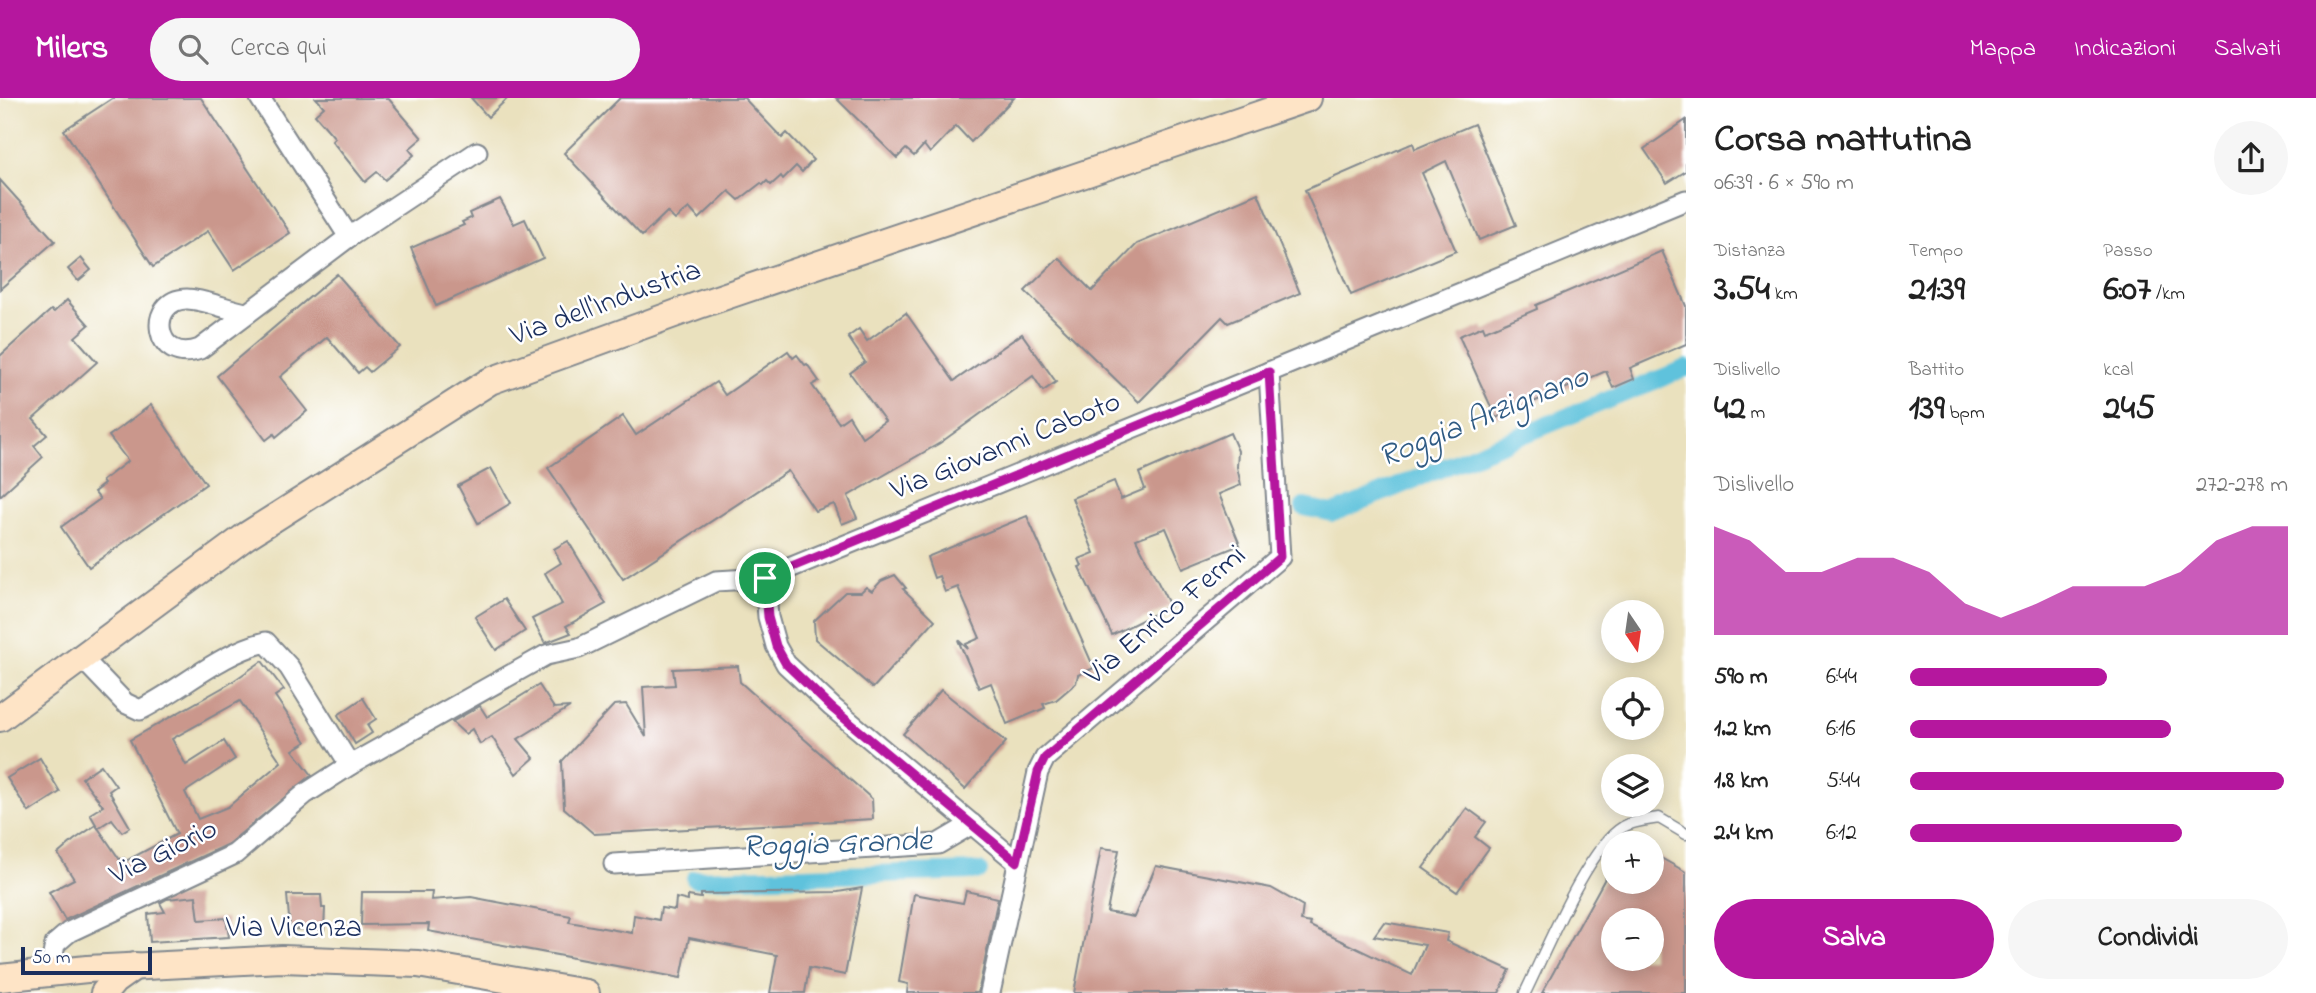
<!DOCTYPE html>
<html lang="it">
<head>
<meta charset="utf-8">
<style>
	body { margin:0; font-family:"Indie Flower",sans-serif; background:#f6f6f6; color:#222; height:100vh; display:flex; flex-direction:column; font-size:26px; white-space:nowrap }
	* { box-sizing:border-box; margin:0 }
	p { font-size:23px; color:#767676 }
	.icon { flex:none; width:38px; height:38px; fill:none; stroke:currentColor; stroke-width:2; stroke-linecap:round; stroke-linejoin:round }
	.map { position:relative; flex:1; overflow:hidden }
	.drawer { display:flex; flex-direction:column; background:#fff; width:630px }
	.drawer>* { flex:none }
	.needle { width:46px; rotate:167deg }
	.buttons { position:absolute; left:1601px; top:502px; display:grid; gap:14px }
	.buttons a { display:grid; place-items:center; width:63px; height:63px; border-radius:50%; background:#fff; box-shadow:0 4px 18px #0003; font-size:35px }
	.scale { position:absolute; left:21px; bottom:18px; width:131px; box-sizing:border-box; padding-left:7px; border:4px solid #1b2f5e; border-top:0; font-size:19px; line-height:24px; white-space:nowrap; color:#1b2f5e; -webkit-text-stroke:5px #fff; paint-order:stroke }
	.pin { position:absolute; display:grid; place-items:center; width:60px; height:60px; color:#fff; margin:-30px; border:4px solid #fff; border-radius:50%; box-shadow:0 2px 7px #0007 }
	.round { display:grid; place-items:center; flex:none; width:74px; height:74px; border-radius:37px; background:#f6f6f6 }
	.overview { display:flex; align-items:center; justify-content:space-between; height:119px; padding:0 28px }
	h1 { font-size:38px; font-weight:700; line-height:52px }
	.stats { display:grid; grid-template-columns:repeat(3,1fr); gap:10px; height:119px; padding:7px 28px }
	.stats div { display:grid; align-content:center }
	.stats b { font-size:35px; font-weight:700 }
	.stats small { font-size:19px; font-weight:400 }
	.stats p { font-size:19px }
	.chart { height:196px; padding:14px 28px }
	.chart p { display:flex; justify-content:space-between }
	.chart svg { width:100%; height:126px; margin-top:7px; fill:#b5179e; opacity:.7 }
	.button { display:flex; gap:14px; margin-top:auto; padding:14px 28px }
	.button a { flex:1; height:80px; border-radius:42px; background:#b5179e; color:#fff; font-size:28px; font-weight:700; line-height:80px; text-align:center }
	.button a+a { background:#f6f6f6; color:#222 }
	ul { padding:0 28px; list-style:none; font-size:23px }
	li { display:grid; grid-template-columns:112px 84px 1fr; align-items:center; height:52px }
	li i { height:18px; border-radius:9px; background:#b5179e }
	header { display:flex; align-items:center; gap:42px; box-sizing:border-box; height:98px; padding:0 35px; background:#b5179e; color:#fff }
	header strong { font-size:33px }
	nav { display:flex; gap:38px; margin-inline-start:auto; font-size:24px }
	.search { width:490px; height:63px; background:#f6f6f6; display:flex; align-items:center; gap:18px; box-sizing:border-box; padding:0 24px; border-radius:38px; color:#767676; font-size:26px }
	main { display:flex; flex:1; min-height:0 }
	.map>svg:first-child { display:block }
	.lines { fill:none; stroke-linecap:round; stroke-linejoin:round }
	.canal { stroke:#5ec2dc; stroke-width:18 }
	.building { fill:#ca978c; fill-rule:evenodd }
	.lane-casing { stroke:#82888e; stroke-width:13 }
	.street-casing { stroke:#82888e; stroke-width:23 }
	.secondary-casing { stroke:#82888e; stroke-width:30 }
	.lane { stroke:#fff; stroke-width:10 }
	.street { stroke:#fff; stroke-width:19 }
	.secondary { stroke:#fee4c6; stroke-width:26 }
	.route-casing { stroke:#fff; stroke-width:14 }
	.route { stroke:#b5179e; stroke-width:9 }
	.labels { text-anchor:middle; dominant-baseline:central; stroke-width:5; stroke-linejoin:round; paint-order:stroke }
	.street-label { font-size:30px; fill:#1b2f5e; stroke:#fff }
	.water-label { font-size:32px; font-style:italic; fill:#2f5b84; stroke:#fff }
</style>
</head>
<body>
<header>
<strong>Milers</strong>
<div class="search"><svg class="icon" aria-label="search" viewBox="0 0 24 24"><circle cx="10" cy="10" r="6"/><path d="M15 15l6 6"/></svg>Cerca qui</div>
<nav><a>Mappa</a><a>Indicazioni</a><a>Salvati</a></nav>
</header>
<main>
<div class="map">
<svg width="1686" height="895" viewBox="0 0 1686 895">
	<rect width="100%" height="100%" fill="#fff"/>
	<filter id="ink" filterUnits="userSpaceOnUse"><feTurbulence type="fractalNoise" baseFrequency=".0143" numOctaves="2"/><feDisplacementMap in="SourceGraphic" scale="14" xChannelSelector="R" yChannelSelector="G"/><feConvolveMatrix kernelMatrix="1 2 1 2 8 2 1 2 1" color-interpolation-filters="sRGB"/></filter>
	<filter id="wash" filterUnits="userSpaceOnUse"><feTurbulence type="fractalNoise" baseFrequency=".00686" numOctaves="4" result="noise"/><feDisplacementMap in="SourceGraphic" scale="28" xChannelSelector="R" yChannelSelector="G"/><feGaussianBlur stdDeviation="1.57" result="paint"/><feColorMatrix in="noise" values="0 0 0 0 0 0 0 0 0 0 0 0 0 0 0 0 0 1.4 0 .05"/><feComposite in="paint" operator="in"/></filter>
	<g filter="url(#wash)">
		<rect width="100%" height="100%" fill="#eae1be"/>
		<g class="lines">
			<!-- canal -->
			<g class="canal">
				<polyline points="1304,409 1333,415 1686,270"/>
				<polyline points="695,781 979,773"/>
			</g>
		</g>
		<g id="blocks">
			<!-- building -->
			<g class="building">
				<polygon points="113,0 201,0 290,135 234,172 208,133 153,169 64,32"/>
				<polygon points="316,0 388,0 422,40 409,51 414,57 385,82 377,74 365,84 332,43 335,40 315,17 324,9"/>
				<polygon points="471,0 508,0 488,19"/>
				<polygon points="620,0 744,0 782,40 787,35 813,62 802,74 796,68 783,81 781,78 771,87 767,83 763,87 761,85 739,102 729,93 699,121 689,110 675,122 667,114 642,138 564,55"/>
				<polygon points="836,0 1014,0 971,44 956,28 930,55 924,47 914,58 906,51 897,60"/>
				<polygon points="1686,22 1686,73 1667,85 1644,51"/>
				<polygon points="1474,26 1516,127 1479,142 1446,63 1422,75 1456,153 1351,197 1305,92 1413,45 1415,51"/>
				<polygon points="0,82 55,143 0,191"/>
				<polygon points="1258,95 1300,195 1228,225 1222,219 1139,304 1025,193 1059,160 1092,193 1137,146"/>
				<polygon points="500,101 514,126 525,121 543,160 436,208 411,150 464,127 462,124 471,120 469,115"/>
				<polygon points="1662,153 1686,208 1686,246 1630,270 1634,281 1613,290 1606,273 1496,320 1459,238 1483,228 1485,233 1537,211 1536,207"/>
				<polygon points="81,160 91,172 78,183 68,171"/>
				<polygon points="337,176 400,249 370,274 365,269 358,275 327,239 280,279 307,313 276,339 274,336 266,342 217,278"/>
				<polygon points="67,202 89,227 75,239 97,264 33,321 47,337 34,348 43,359 0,398 0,258 51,212 54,214"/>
				<polygon points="906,215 954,283 1022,236 1056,284 1043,293 1033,278 940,345 848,398 857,420 842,426 834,406 815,413 788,373 623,481 548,370 623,318 636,337 716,284 725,297 788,253 793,260 797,257 805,267 807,266 819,283 812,287 839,325 849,318 862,339 885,323 850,275 865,264 848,239 859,231 867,243"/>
				<polygon points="151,307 206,386 89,469 61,429 100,401 94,394 104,386 102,383 128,363 109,338"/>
				<polygon points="1230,335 1238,353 1237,369 1241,387 1219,396 1240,447 1183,470 1166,430 1136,441 1170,508 1112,537 1079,469 1082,468 1079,461 1094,455 1072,400 1114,383 1121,401 1145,391 1139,375"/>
				<polygon points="491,370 511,405 478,425 458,388"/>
				<polygon points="1027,418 1094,570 1078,577 1076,585 1056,602 1043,606 1045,610 1007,626 991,585 979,590 958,542 968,551 966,546 980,540 958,489 945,494 939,478 934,480 927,459"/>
				<polygon points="568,443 606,506 566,528 571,535 545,545 532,521 562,506 545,475 561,465 554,451"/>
				<polygon points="895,477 906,490 903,491 935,522 873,590 815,541 814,523 845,494 861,494 866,489 872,493 881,483"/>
				<polygon points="504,501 525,533 496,552 475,519"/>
				<path d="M262,563L284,592L275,598L306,644L293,652L312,677L228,746L65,822L49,794L74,781L58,756L74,742L96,727L120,762L124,760L126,763L177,736L130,642L229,586ZM240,603L281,664L228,709L198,721L185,694L235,661L224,643L186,667L172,641Z"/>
				<polygon points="738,568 740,584 872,701 873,721 594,736 564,710 562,663 614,607 626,606 646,639 643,589 675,587 673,571"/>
				<polygon points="539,587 554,610 570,609 518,641 534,660 516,676 492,639 480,646 472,631 465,636 452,624 480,608 487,619"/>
				<polygon points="941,592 1006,644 965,691 903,636"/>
				<polygon points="363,600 376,621 367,627 372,635 355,646 338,617"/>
				<polygon points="40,660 60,694 29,714 7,680"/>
				<polygon points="101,667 116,688 109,693 130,729 122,734 112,721 98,730 90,716 103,708 82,680"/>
				<polygon points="1467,710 1486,724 1475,739 1489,750 1457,794 1423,770"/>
				<polygon points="1101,750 1119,752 1107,814 1134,819 1156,768 1271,790 1303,808 1301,823 1311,825 1310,828 1412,877 1425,847 1374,838 1384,824 1448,835 1446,843 1510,872 1499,895 1074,895"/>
				<path d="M1652,755L1686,774V895H1542L1614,764V784H1652ZM1614,822H1652V861H1614Z"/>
				<polygon points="862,790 845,877 809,870 805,895 770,895 777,857 689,840 681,880 428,833 429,826 361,827 362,794 432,794 431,802 471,799 571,818 569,824 632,835 634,817 659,822 661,810 675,812 676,800 688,803 688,798 701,800 701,796 838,794"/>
				<polygon points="966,793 998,800 978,895 907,895 908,886 899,884 914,796 963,805"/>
				<polygon points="287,797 321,797 322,810 325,810 324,832 290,831"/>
				<polygon points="196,798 199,822 226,820 229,839 150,844 148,816 165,814 160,805 167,801"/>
			</g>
		</g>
	</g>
	<g filter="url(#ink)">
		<use href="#blocks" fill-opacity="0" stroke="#82888e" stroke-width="2"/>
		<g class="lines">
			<!-- lane casing -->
			<g class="lane-casing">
				<path id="lane" d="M1525,895C1545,855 1587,750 1623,729C1632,723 1648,722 1659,720L1686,736"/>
			</g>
			<!-- street casing -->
			<g class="street-casing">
				<g id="street">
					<polyline points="349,139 477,54"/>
					<path d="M246,215C229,212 202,201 187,201C146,201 153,268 200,251L349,139L260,0"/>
					<polyline points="765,480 768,519 776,548 786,566 832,609 1017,764"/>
					<path d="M82,560L125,605L140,612C182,591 220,555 266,544L289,569L350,667"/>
					<polyline points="614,766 938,746 972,726"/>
					<polyline points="50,874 55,846 69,834 235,756 305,696 350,667 546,557 579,550 716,483 765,480 1269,274"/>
					<polyline points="990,895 1038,674 1045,660 1280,459 1269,274 1686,102"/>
				</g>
			</g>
			<!-- secondary casing -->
			<g class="secondary-casing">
				<g id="secondary">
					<polyline points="0,620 246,438 490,283 699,207 1308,0"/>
					<polyline points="0,880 87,871 282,861 418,866 586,895"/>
					<polyline points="104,895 114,883 135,868"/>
				</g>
			</g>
			<!-- lane -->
			<use href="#lane" class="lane"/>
			<!-- street -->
			<use href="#street" class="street"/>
			<!-- secondary -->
			<use href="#secondary" class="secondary"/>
		</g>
	</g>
	<g class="lines" filter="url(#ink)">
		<!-- route casing -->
		<g class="route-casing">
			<polygon id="route" points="1269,274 1280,459 1045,660 1038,674 1017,764 832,610 786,566 776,548 768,519 765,480"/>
		</g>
		<!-- route -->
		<use href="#route" class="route"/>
	</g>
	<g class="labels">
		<!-- street labels -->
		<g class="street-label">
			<text transform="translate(606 206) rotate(-20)">Via dell'Industria</text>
			<text transform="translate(1006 349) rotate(-22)">Via Giovanni Caboto</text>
			<text transform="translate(1166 518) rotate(-40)">Via Enrico Fermi</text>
			<text transform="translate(164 755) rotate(-26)">Via Giorio</text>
			<text x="294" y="831">Via Vicenza</text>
		</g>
		<!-- water labels -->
		<g class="water-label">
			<text transform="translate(1484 320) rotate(-22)">Roggia Arzignano</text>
			<text transform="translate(837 747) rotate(-2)">Roggia Grande</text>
		</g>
	</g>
</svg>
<div class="buttons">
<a><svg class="needle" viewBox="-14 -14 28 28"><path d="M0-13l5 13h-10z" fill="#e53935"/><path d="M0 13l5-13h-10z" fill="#767676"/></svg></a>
<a><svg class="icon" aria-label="locate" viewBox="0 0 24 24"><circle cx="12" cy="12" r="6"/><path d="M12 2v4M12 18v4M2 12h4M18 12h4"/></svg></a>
<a><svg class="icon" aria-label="layers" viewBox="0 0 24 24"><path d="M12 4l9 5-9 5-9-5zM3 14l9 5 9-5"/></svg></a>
<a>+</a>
<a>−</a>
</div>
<div class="scale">50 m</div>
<div class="pin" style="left:765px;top:480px;background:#1e9e55"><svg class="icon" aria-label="arrive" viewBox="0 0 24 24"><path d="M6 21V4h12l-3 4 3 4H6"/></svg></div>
</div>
<section class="drawer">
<div class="overview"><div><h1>Corsa mattutina</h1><p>06:39 · 6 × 590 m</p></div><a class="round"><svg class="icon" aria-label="share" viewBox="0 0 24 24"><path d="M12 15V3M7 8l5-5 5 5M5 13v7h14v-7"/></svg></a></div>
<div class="stats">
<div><p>Distanza</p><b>3.54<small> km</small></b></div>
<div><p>Tempo</p><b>21:39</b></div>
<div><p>Passo</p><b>6:07<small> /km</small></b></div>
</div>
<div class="stats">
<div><p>Dislivello</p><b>42<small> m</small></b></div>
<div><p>Battito</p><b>139<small> bpm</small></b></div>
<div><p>kcal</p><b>245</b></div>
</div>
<div class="chart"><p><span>Dislivello</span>272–278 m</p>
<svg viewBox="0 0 160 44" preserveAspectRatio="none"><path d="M0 44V6L10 11L20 22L30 22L40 17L50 17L60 22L70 33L80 38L90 33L100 27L110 27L120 27L130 22L140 11L150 6L160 6V44z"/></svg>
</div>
<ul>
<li><b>590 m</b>6:44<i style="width:52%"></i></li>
<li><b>1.2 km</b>6:16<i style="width:69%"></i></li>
<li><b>1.8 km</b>5:44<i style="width:99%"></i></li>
<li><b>2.4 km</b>6:12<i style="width:72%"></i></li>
</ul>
<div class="button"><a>Salva</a><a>Condividi</a></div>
</section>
</main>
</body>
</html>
